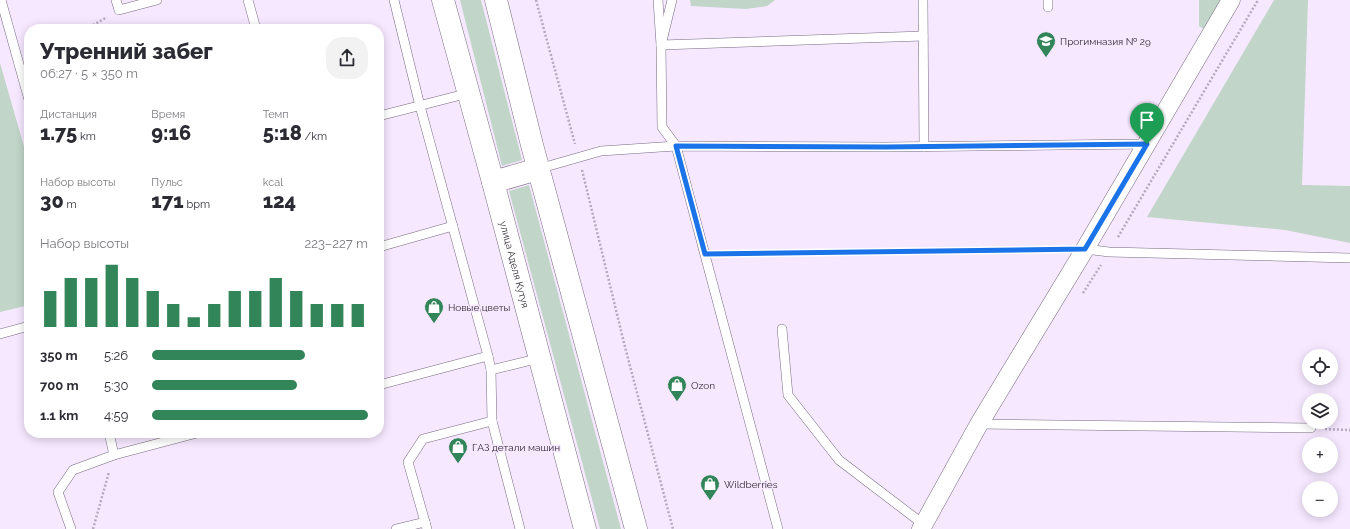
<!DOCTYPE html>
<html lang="ru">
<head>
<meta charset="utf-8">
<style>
	body { margin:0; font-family:Raleway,sans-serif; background:#f2f2f3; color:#2b2b33; height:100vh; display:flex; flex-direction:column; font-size:15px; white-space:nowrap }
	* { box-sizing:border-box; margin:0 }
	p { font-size:13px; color:#7c7c81 }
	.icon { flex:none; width:22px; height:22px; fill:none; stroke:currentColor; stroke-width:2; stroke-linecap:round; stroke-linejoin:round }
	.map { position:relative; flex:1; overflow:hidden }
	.details { position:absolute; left:24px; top:24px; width:360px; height:414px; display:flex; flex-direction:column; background:#fff; border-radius:16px; box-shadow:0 2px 10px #0003 }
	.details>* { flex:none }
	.tools { position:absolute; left:1302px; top:349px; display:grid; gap:8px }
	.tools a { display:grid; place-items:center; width:36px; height:36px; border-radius:50%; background:#fff; box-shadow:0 2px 10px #0003; font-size:20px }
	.pin { position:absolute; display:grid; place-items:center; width:34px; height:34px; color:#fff; margin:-41px -17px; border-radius:50% 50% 50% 0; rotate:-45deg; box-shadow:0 0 4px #0007 }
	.pin .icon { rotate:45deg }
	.round { display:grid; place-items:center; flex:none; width:42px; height:42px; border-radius:16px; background:#f2f2f3 }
	.overview { display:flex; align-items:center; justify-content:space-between; height:68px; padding:0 16px }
	h1 { font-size:22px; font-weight:800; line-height:30px }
	.stats { display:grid; grid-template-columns:repeat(3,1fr); gap:6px; height:68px; padding:4px 16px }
	.stats div { display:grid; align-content:center }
	.stats b { font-size:20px; font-weight:800 }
	.stats small { font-size:11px; font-weight:400 }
	.stats p { font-size:11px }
	.chart { height:112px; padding:8px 16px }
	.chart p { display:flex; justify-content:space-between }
	.chart svg { width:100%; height:72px; margin-top:4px; stroke:#328558; stroke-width:6 }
	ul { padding:0 16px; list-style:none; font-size:13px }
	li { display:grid; grid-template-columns:64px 48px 1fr; align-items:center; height:30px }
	li i { height:10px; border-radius:5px; background:#328558 }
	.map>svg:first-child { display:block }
	.green { fill:#c1d5c8 }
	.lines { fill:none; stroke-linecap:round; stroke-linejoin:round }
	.lane-casing { stroke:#776b7f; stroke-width:10 }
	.street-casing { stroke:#776b7f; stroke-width:19 }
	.secondary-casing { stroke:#776b7f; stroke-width:23 }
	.path { stroke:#b5aabc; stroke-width:2.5; stroke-dasharray:2 2; stroke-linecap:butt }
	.lane { stroke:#fff; stroke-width:9 }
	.street { stroke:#fff; stroke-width:18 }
	.secondary { stroke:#fff; stroke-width:22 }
	.route-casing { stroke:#fff; stroke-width:8 }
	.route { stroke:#1a73e8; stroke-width:5 }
	.labels { text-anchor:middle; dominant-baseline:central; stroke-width:3; stroke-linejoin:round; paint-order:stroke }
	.poi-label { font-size:10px; fill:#332d36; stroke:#f6e8ff; text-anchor:start }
	.street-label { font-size:10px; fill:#332d36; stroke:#f6e8ff }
</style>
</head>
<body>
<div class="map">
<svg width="1350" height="529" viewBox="0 0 1350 529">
	<rect width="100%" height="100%" fill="#f6e8ff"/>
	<!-- green -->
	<g class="green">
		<polygon points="460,0 481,0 522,160 502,166"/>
		<polygon points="690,0 775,0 767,6 746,9 691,6"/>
		<polygon points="1199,0 1225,0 1207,31 1199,26"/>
		<polygon points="1274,0 1308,0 1302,185 1350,186 1350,243 1285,230 1147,217"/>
		<polygon points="0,63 29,164 29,305 0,312"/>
		<polygon points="529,185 621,529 600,529 509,191"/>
	</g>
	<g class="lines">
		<!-- lane casing -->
		<g class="lane-casing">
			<g id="lane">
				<polyline points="1,0 29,100"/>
				<polyline points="116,0 119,10 157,0"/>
				<polyline points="248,0 256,29"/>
				<polyline points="394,0 420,106 488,356 491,370 492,421 520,529"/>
				<polyline points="658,0 661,45 662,127 676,146 778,529"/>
				<polyline points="672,0 661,45 923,36"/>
				<polyline points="923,0 924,147"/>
				<polyline points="1048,0 1048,7"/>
				<polyline points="379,116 469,93"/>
				<polyline points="538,169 601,151 676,146 886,147 1147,144"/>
				<polyline points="379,247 453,226"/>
				<polyline points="1085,249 1109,252 1350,258"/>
				<polyline points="782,329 788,395 839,460 923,524"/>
				<polyline points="0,334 29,326"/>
				<polyline points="491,370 540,358"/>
				<polyline points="379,385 488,356"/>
				<polyline points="979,424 1311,428"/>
				<polyline points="114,455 197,433"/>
				<polyline points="71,529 58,492 73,470 114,455 109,433"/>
				<polyline points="396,529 425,522"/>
				<polyline points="427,529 408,462 423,439 492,421"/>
			</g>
		</g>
		<!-- street casing -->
		<g class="street-casing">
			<polyline id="street" points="921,529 979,424 1085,249 1231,0"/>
		</g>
		<!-- secondary casing -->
		<g class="secondary-casing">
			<g id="secondary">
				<path id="s1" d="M443,0L493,182L585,529"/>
				<polyline points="496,0 532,145 636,529"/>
				<polyline points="493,182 538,169"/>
			</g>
		</g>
		<!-- path -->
		<g class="path">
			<polyline points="536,0 575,144"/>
			<polyline points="86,29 107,17"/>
			<polyline points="582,170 625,347 673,529"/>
			<polyline points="1118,237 1258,0"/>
			<polyline points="719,254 1062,249"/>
			<polyline points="1083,293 1101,265"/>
			<polyline points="1325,429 1350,430"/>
			<polyline points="93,529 109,472"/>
		</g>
		<!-- lane -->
		<use href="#lane" class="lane"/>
		<!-- street -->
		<use href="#street" class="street"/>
		<!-- secondary -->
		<use href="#secondary" class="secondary"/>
	</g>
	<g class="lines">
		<!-- route casing -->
		<g class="route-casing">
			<polygon id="route" points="1147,144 1085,249 705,254 676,146 886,147"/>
		</g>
		<!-- route -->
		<use href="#route" class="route"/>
	</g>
	<!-- icons -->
	<defs>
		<g id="school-pin" transform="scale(1)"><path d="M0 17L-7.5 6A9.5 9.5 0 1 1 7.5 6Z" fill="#328558" stroke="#f6e8ff"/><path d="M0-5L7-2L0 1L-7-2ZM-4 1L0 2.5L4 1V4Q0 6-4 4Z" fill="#fff"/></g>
		<g id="shop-pin" transform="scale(1)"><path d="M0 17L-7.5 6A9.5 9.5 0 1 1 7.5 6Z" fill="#328558" stroke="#f6e8ff"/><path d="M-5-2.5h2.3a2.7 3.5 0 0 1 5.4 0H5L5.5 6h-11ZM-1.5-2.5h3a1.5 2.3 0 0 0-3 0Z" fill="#fff"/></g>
	</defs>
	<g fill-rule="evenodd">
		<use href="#school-pin" x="1046" y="41"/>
		<use href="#shop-pin" x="434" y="307"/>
		<use href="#shop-pin" x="677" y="385"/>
		<use href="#shop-pin" x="458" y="447"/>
		<use href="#shop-pin" x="710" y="484"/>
	</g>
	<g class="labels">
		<!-- poi labels -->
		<g class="poi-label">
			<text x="1060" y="41">Прогимназия № 29</text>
			<text x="448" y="307">Новые цветы</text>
			<text x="691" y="385">Ozon</text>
			<text x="472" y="447">ГАЗ детали машин</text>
			<text x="724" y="484">Wildberries</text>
		</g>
		<!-- street labels -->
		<g class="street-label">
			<text stroke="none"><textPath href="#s1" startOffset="274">улица Аделя Кутуя</textPath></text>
		</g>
	</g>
</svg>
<div class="tools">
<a><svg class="icon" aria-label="locate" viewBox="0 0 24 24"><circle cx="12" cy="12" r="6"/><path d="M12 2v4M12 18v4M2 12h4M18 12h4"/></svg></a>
<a><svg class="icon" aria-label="layers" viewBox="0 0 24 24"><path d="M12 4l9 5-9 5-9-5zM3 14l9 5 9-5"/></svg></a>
<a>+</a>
<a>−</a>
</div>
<div class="pin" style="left:1147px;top:144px;background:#1e9e55"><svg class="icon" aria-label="arrive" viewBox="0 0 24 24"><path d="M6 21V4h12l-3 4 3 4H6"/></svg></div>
<section class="details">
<div class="overview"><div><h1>Утренний забег</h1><p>06:27 · 5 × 350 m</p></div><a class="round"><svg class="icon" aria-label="share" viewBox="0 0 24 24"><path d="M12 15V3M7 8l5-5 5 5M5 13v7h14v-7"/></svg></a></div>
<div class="stats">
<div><p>Дистанция</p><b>1.75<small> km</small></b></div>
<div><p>Время</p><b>9:16</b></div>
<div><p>Темп</p><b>5:18<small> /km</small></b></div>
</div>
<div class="stats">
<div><p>Набор высоты</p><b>30<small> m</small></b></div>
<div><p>Пульс</p><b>171<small> bpm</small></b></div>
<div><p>kcal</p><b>124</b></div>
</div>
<div class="chart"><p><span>Набор высоты</span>223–227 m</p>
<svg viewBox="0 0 160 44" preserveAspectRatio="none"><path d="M5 44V22M15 44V14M25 44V14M35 44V6M45 44V14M55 44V22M65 44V30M75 44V38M85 44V30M95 44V22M105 44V22M115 44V14M125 44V22M135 44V30M145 44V30M155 44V30"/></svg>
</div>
<ul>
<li><b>350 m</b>5:26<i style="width:71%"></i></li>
<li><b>700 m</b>5:30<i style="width:67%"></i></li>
<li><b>1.1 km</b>4:59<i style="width:100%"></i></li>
</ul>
</section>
</div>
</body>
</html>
